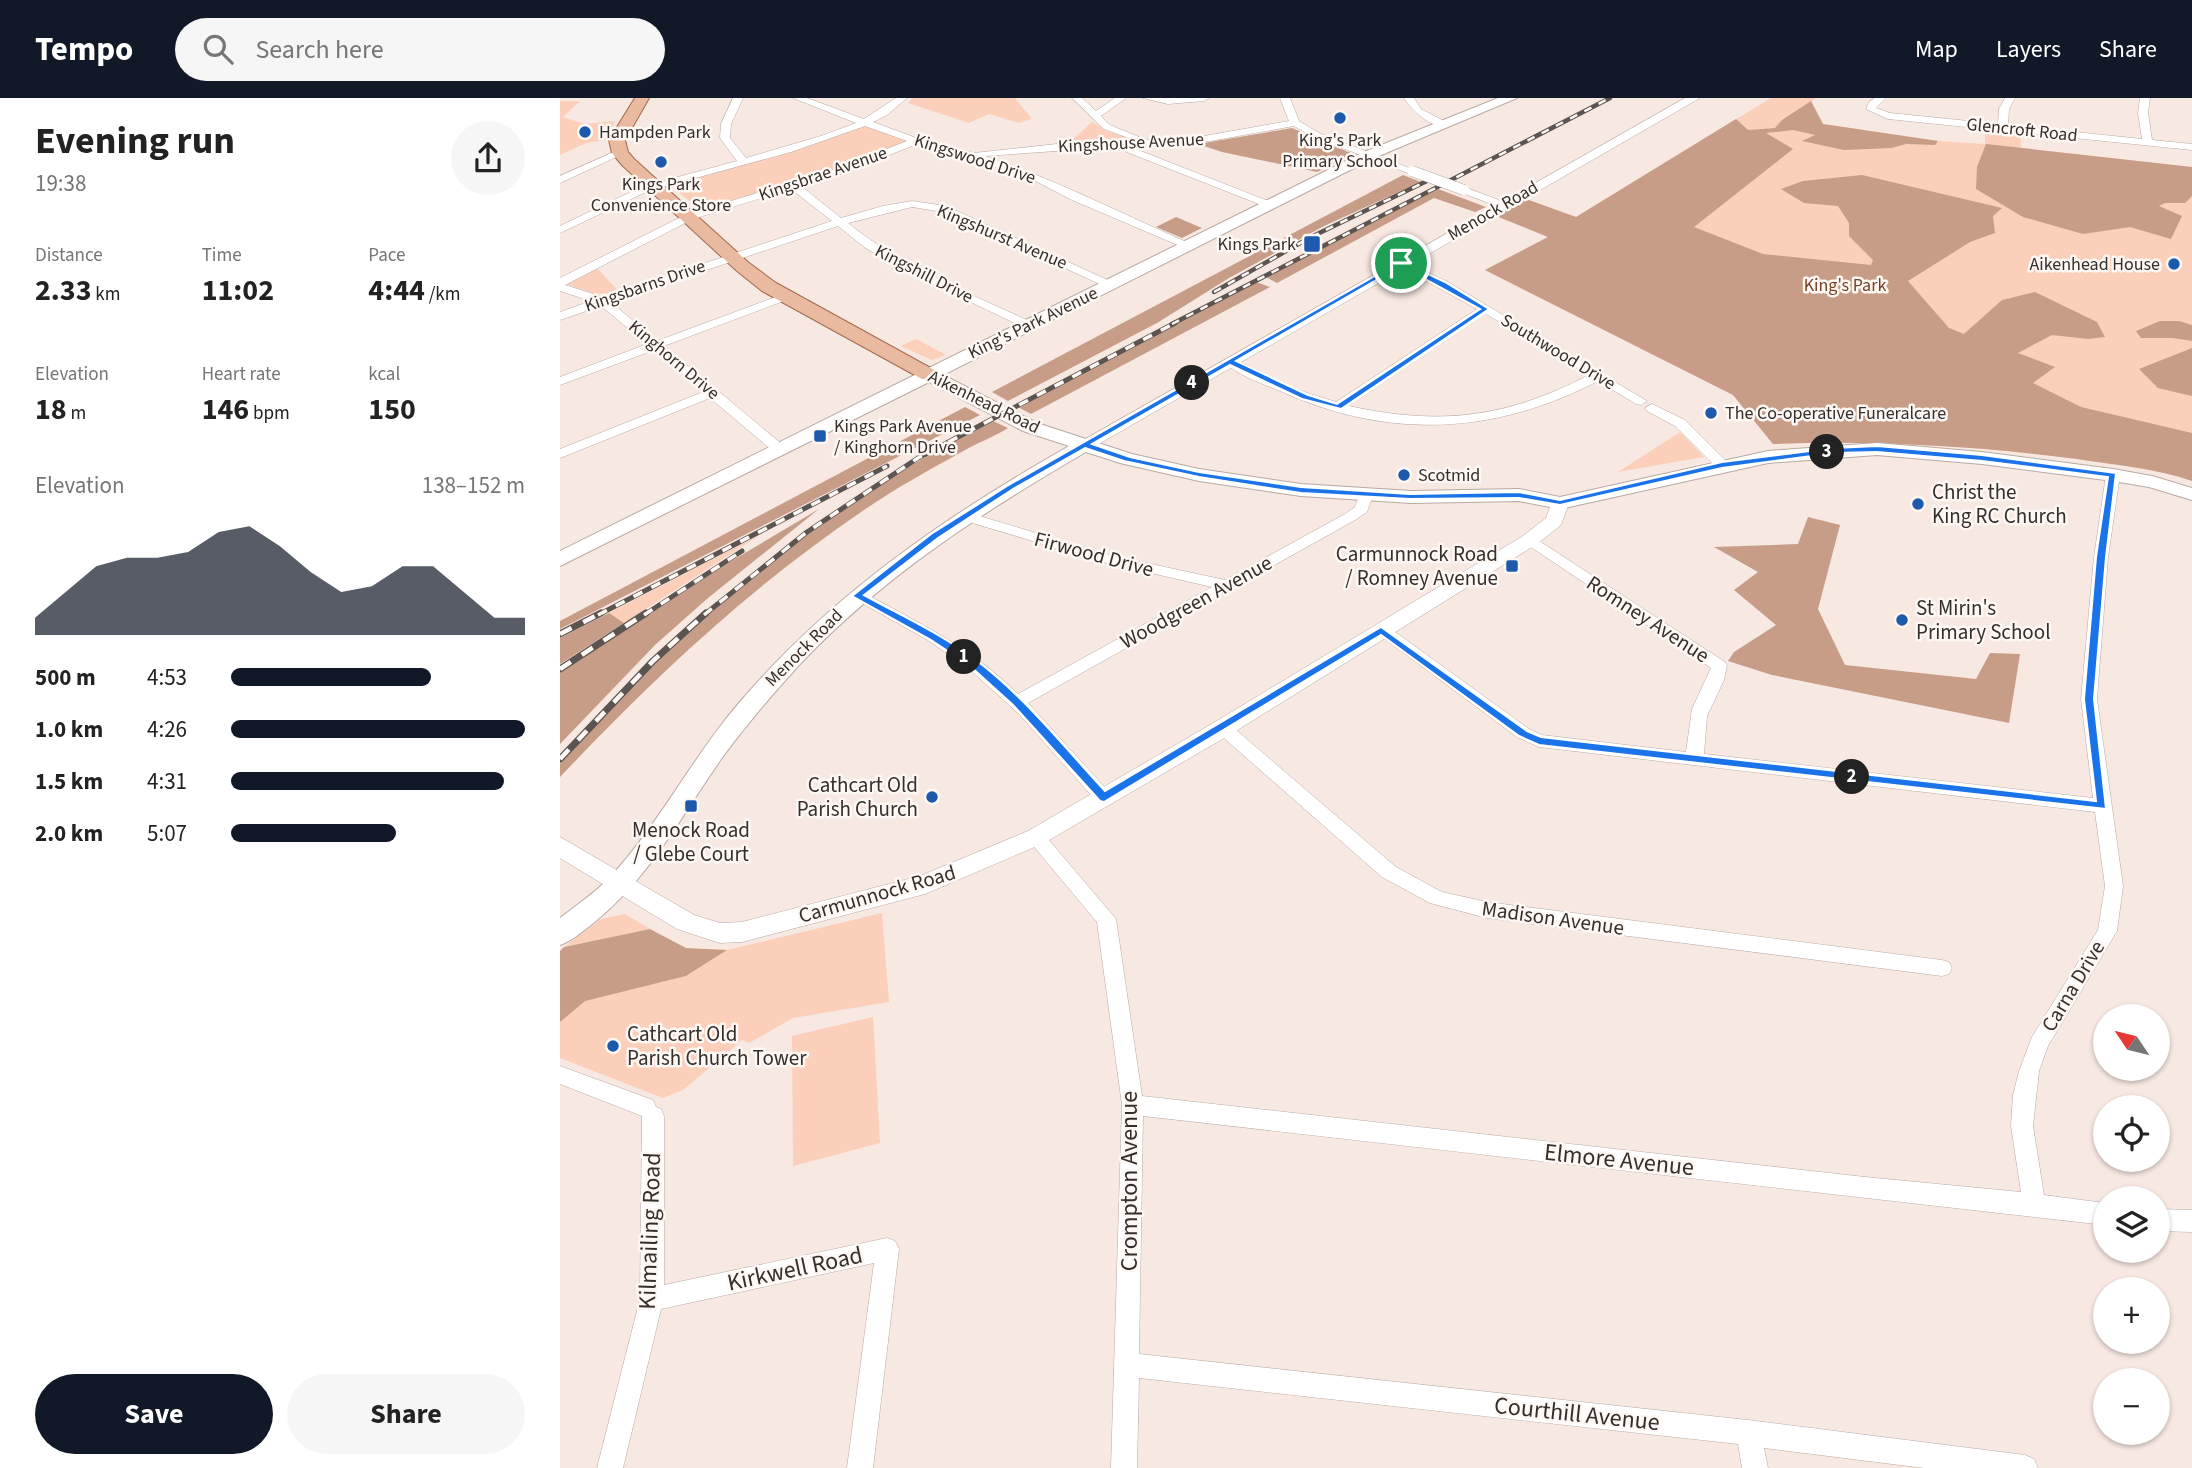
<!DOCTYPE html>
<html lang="en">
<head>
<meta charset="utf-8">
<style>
	body { margin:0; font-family:"Source Sans 3",sans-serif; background:#f6f6f6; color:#222; height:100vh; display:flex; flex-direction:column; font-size:26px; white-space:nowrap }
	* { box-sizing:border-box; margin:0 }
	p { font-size:23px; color:#767676 }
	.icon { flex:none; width:38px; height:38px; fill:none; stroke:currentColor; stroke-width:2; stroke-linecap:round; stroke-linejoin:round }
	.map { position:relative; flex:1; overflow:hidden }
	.side { display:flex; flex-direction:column; background:#fff; width:560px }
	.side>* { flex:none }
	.needle { width:46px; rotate:305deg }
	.fabs { position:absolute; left:1533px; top:906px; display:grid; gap:14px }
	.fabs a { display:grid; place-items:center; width:77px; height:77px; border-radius:50%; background:#fff; box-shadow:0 2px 5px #0004; font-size:35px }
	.pin { position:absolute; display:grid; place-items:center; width:60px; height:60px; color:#fff; margin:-30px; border:4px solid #fff; border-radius:50%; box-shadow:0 2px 7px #0007 }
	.km { position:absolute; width:35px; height:35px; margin:-18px; border-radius:50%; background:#222; color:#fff; font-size:19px; line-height:35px; text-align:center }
	.round { display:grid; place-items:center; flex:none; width:74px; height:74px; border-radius:37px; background:#f6f6f6 }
	.headline { display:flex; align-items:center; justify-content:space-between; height:119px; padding:0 35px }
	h1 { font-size:38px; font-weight:700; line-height:52px }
	.stats { display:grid; grid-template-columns:repeat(3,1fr); gap:10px; height:119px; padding:7px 35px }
	.stats div { display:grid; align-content:center }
	.stats b { font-size:30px; font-weight:700 }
	.stats small { font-size:19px; font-weight:400 }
	.stats p { font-size:19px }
	.chart { height:196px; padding:14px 35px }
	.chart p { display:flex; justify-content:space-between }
	.chart svg { width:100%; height:126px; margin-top:7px; fill:#111827; opacity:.7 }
	.action { display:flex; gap:14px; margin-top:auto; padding:14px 35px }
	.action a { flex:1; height:80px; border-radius:42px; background:#111827; color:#fff; font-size:28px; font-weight:700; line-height:80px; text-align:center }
	.action a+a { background:#f6f6f6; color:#222 }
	ul { padding:0 35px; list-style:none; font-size:23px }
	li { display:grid; grid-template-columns:112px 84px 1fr; align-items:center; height:52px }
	li i { height:18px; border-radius:9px; background:#111827 }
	header { display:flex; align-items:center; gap:42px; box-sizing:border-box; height:98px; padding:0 35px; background:#111827; color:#fff }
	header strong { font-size:33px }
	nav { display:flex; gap:38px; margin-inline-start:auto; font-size:24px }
	.search { width:490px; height:63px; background:#f6f6f6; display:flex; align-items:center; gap:18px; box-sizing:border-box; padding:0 24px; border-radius:38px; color:#767676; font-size:26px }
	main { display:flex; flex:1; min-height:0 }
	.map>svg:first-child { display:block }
	.green { fill:#fbcfba }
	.forest { fill:#c79d88 }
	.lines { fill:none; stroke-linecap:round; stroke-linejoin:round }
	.minor-casing { stroke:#b8aaa3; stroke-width:1 }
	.tertiary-casing { stroke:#b8aaa3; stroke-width:1 }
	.secondary-casing { stroke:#b8aaa3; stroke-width:2 }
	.primary-casing { stroke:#a16a4e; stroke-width:2 }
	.minor { fill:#fff; fill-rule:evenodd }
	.tertiary { fill:#fff; fill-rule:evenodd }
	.secondary { fill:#fff; fill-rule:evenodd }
	.primary { fill:#e9b9a0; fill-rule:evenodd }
	.rail-far2-casing { stroke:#5c5450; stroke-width:4.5 }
	.rail-far1-casing { stroke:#5c5450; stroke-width:5 }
	.rail-casing { stroke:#5c5450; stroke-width:7 }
	.rail-far2 { stroke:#fef8f5; stroke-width:2.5; stroke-dasharray:8; stroke-linecap:butt }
	.rail-far1 { stroke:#fef8f5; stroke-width:3.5; stroke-dasharray:10; stroke-linecap:butt }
	.rail { stroke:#fef8f5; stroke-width:4.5; stroke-dasharray:13; stroke-linecap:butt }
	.minor-bridge-casing { stroke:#b8aaa3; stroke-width:11; stroke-linecap:butt }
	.minor-bridge { stroke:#fff; stroke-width:10 }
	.route { fill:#1a73e8; stroke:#fff; stroke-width:2; fill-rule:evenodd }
	.poi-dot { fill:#1d5aab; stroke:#fef8f5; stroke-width:2.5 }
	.labels { text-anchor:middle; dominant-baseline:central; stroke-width:5; stroke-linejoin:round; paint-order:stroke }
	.far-street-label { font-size:18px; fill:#352f2c; stroke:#fef8f5 }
	.far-poi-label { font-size:18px; fill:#352f2c; stroke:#fef8f5; text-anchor:start }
	.far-park-label { font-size:18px; fill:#763e20; stroke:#fef8f5 }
	.poi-label { font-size:21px; fill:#352f2c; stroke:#fef8f5; text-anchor:start }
	.street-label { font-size:21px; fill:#352f2c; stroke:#fef8f5 }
	.near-street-label { font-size:24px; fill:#352f2c; stroke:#fef8f5 }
</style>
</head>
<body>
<header>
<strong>Tempo</strong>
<div class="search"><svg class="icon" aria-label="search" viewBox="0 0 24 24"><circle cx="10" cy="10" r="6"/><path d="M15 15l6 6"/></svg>Search here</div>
<nav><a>Map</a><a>Layers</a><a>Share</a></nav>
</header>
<main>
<section class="side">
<div class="headline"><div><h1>Evening run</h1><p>19:38</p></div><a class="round"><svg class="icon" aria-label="share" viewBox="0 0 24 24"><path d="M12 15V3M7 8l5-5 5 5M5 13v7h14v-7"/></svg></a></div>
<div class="stats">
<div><p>Distance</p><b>2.33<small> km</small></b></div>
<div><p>Time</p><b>11:02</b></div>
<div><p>Pace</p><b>4:44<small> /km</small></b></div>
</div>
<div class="stats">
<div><p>Elevation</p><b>18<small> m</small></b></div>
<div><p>Heart rate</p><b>146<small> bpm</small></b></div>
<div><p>kcal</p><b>150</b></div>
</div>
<div class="chart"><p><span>Elevation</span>138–152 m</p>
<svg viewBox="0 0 160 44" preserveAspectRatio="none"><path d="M0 44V38L10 29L20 20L30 17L40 17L50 15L60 8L70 6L80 13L90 22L100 29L110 27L120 20L130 20L140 29L150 38L160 38V44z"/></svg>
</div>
<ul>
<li><b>500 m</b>4:53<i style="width:68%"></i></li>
<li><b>1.0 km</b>4:26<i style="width:100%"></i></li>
<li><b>1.5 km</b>4:31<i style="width:93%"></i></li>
<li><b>2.0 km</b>5:07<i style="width:56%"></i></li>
</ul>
<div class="action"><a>Save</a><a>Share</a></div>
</section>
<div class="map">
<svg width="1632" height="1370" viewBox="0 0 1632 1370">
	<rect width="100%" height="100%" fill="#f7e8e1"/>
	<!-- green -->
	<g class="green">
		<polygon points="353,0 455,0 472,21 459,25 429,16 409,25 348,5"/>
		<path d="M1211,0H1256L1251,4L1263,26L1378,43L1425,46V31L1460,34L1461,50L1632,69V383C1595,370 1556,367 1517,361C1416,348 1315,342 1213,346L1173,297L925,172L988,139L936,118L966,101L1016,119Z"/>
		<polygon points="0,3 20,3 3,19 25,26 55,23 47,42 26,45 0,57"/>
		<polygon points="532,24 546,33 568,40 510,44"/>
		<polygon points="308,25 353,43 291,67 145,110 138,110 111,88 114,84"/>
		<polygon points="37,170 59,194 35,196 6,186"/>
		<polygon points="356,241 386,257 372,262 341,248"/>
		<polygon points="1120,334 1144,359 1058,374"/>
		<polygon points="203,435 64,525 49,515"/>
		<polygon points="322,815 329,904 233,920 189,945 182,942 123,992 103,1000 0,960 0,924 25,902 126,878 167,852"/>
		<polygon points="65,816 90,831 4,849 41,821"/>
		<polygon points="313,919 320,1045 233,1068 232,938"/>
	</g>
	<!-- forest -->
	<g class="forest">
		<path d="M1251,3L1263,26L1378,43L1375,47L1346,46L1331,50L1284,52L1242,43L1255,37L1233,32L1206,35L1233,51L1134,129L1203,156L1311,167L1313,162L1289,138V125L1278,108L1244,105L1221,91L1243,83L1302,77L1442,110L1433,118L1435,135L1410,144L1348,183L1389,230L1404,236L1442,202L1475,194L1537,224L1545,239L1528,241L1492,237L1458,255L1495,269L1473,285L1521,309L1632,335V383C1595,370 1556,367 1517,361C1416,348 1315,342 1213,346L1173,297L925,172L988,139L936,118L966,101L1016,119L1176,21L1188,32L1215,30L1222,22Z"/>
		<polygon points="732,30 793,56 757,74 662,54 638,46"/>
		<polygon points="1426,46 1632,69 1632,98 1625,105 1605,105 1599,108 1622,118 1611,141 1570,129 1523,136 1463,119 1416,91 1417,69"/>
		<polygon points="843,77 861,84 764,128 669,180 597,225 448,303 432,294"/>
		<polygon points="878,91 926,109 915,114 874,100 717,185 706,179"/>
		<polygon points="616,119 642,130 622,140 596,129"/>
		<polygon points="696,184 710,189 471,316 456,308"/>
		<polygon points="1600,223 1619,223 1632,227 1632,243 1613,240 1581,240 1576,233"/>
		<polygon points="1632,250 1632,298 1598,290 1579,271"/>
		<polygon points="405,309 420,317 0,531 0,523"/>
		<path d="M431,322L448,330C434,339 419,344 405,352C371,371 336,390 304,412C188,491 96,578 0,679V666C90,564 191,468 306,395C347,369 389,345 431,322Z"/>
		<polygon points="259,411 148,500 95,547 0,646 0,575 163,468"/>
		<polygon points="1248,419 1280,427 1258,511 1285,567 1416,581 1430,555 1460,556 1449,625 1212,577 1168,563 1174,554 1216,527 1174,492 1198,474 1154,449 1238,446"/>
		<polygon points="49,515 64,525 0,566 0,540"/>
		<polygon points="90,831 126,850 167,852 126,878 25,903 0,924 0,853 4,849"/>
	</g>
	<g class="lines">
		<!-- minor casing -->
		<g class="minor-casing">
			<g id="minor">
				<path d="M173,0H183L171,26L170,40L186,60L261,38L296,25L233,0H247L304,21L336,0H347L327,17L313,24L359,41L414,55L515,44L633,40L729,23L720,0H730L739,23L759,35L857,73L848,75L753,39L734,28L633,46L568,48L713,105V109L709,110L554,49L425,58C495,81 562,116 631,146L633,148L627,151L512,102L468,79L357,46L284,75L241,88L281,120L323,108L352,103L386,108L554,185V189H546L383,114L352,109L288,125C342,169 409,195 471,224L473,227L467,231L340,170L304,149L278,128L51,204L97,243L221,197H229V201L104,248L224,348V354H214L150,300L0,360V351L143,294L94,252L0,287V279L87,246L41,208L0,222V214L31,203L0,193V180L125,117L276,71L347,43L305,28L231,54L88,93L0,135V128L81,89L177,63L160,40L161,26ZM231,91L272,123L43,199L5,187L133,121Z"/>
				<polygon points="512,0 522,0 536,13 555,0 566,0 541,18 550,27 579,39 574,42 544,31"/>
				<polygon points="583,0 649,0 644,3 608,6"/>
				<path d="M844,0H854L861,11L888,25C873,34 852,12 844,0Z"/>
				<polygon points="1315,0 1326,0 1316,10 1330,15 1438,26 1439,11 1445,0 1455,0 1449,11 1448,27 1582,41 1578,15 1580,0 1590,0 1588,15 1592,42 1632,46 1632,52 1328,21 1306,11 1309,4"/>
				<polygon points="56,53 65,55 0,85 0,78"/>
				<polygon points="904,89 947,105 948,107 939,109 900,94 899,92"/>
				<path d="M841,162L886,183L1087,303L1081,307L1076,306L1038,283C934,337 828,342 720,293C703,286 677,277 664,264L666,261H674L732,290L776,304L917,211L837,167V163ZM926,216L1029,277C946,320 880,328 789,308Z"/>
				<polygon points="1092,306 1125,322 1167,364 1167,370 1157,370 1115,328 1087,313 1085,310"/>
				<polygon points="1553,373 1560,377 1548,459 1537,601 1563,788 1557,833 1488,948 1479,973 1473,1028 1484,1097 1545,1105 1545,1127 583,1018 579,1256 1188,1322 1465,1357 1474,1361 1478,1370 1364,1370 1204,1350 1208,1370 1182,1370 1178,1346 579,1280 577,1370 551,1370 562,1007 537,824 470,744 467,739 470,734 482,734 556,821 582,998 1305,1079 1461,1094 1451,1028 1453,997 1459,973 1472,939 1538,832 1545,788 1535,714 979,649 957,639 813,532 821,527 827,528 969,631 982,637 1126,654 1132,611 1151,570 965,445 963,442 965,439 970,437 1165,564 1167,568 1164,582 1147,618 1144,656 1533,700 1521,601 1534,459 1546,377"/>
				<path d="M806,393L813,397L807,414L795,422L468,605L550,695L553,700L550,705H538L459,616L407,569L366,541L289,498L292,494H302C358,524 413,551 458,596L652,489L543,464L399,421V415H409L550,457L665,482L785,416L795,409L799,397Z"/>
				<polygon points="663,624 669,626 836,769 882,794 927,804 1382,862 1389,864 1392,870 1389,876 1382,878 927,820 870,805 822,779 657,634 655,630 657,626"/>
				<polygon points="0,968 93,1002 96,1009 101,1011 104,1018 104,1187 327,1140 335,1143 339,1151 313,1370 287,1370 314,1165 101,1211 63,1370 37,1370 80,1201 82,1018 0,986"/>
				<polygon points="1598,1111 1632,1112 1632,1134 1598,1133"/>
			</g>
		</g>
		<!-- tertiary casing -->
		<g class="tertiary-casing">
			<g id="tertiary">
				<polygon points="1125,0 1140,0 530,351 518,351 515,347"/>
				<polygon points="1000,399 1009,405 1001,427 977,446 671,636 484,745 365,796 182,844 160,845 117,831 0,760 0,739 134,817 160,825 182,824 360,778 468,733 655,624 963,438 986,420 993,401"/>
			</g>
		</g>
		<!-- secondary casing -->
		<g class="secondary-casing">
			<path id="secondary" d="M938,0H957L814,60L383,277L477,325L572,356L639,371L741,386L851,393L959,391L1000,399L1208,353L1317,345L1422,354L1553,371L1592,378L1632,390V402L1589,389L1553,383L1422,366L1317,357L1208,365L1000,411L959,403L851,405L741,398L639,383L560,365L526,354C424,413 324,478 242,564C214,594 188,625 164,657C120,719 91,779 31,827C20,835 12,843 0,847V820C21,804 43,789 60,768C104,717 135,656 179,605C271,497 386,418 509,348L463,333L369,284L0,468V453L804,54Z"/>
		</g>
		<!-- primary casing -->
		<g class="primary-casing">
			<polygon id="primary" points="75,0 89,0 65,42 68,54 74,61 189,165 216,185 376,273 379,277 376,281 362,281 202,193 177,173 62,67 52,55 49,42"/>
		</g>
		<!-- minor -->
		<use href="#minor" class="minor"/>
		<!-- tertiary -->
		<use href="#tertiary" class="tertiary"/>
		<!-- secondary -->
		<use href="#secondary" class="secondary"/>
		<!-- primary -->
		<use href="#primary" class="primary"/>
		<!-- rail-far2 casing -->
		<g class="rail-far2-casing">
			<g id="rail-far2">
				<polyline points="654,194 749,140 871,81"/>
				<polyline points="612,226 1050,0"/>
			</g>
		</g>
		<!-- rail-far1 casing -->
		<g class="rail-far1-casing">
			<g id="rail-far1">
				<polyline points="38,517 327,368"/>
				<polyline points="84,517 182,453"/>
				<polyline points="144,517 247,434 358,360 615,225"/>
			</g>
		</g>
		<!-- rail casing -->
		<g class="rail-casing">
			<g id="rail">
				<polyline points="0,536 41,515"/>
				<polyline points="0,571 86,515"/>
				<polyline points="0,661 93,563 146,515"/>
			</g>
		</g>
		<!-- rail-far2 -->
		<use href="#rail-far2" class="rail-far2"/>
		<!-- rail-far1 -->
		<use href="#rail-far1" class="rail-far1"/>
		<!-- rail -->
		<use href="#rail" class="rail"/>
		<!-- minor-bridge casing -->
		<g class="minor-bridge-casing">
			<polyline id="minor-bridge" points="852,73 904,92"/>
		</g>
		<!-- minor-bridge -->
		<use href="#minor-bridge" class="minor-bridge"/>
	</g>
	<!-- route -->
	<path class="route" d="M841,163L885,184L929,211L781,311L742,301L670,267L532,346L570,359L639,374L741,389L850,396L959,394L1000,402L1162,364L1274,350L1317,348L1422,357L1556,375L1546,459L1534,601L1546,711L979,647L959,638L821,537L544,704L540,703L453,607L410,568L371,542L292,498L371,436L447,388ZM841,168L920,211L777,306L748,297L676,263ZM525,350L564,363L639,379L741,395L850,401L959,400L1000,407L1162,370L1274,355L1317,354L1422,363L1548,379L1536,459L1524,601L1536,703L981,639L967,633L821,529L545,693C504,649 465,599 416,562C382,536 342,518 304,497L378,440L453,391Z"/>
	<!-- markers -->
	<g class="poi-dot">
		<circle cx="780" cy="20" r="7"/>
		<circle cx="25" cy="34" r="7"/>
		<circle cx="101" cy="64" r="7"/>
		<rect x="743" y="137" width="18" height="18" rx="3.5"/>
		<circle cx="1614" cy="166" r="7"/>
		<circle cx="1151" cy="315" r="7"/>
		<rect x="253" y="331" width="14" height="14" rx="3.5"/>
		<circle cx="844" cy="377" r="7"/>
		<circle cx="1358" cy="406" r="7"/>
		<rect x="945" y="461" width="14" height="14" rx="3.5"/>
		<circle cx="1342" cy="522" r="7"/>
		<circle cx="372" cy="699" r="7"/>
		<rect x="124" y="701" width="14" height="14" rx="3.5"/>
		<circle cx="53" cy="948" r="7"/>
	</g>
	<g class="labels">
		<!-- far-street labels -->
		<g class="far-street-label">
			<text transform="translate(1462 32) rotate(6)">Glencroft Road</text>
			<text transform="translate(571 45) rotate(-3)">Kingshouse Avenue</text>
			<text transform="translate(415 61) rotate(18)">Kingswood Drive</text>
			<text transform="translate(263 76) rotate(-19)">Kingsbrae Avenue</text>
			<text transform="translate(933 113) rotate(-30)">Menock Road</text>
			<text transform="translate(442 139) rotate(23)">Kingshurst Avenue</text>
			<text transform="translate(364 176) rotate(27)">Kingshill Drive</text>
			<text transform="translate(85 188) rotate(-19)">Kingsbarns Drive</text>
			<text transform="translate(473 225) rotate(-26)">King's Park Avenue</text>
			<text transform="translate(998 254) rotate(31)">Southwood Drive</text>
			<text transform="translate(114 262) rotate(40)">Kinghorn Drive</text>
			<text transform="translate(424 304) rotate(26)">Aikenhead Road</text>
			<text transform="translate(244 550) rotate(-45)">Menock Road</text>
		</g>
		<!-- far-poi labels -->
		<g class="far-poi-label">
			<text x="39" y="34">Hampden Park</text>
			<text x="780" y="42" text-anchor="middle">King's Park<tspan x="780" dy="21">Primary School</tspan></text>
			<text x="101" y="86" text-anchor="middle">Kings Park<tspan x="101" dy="21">Convenience Store</tspan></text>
			<text x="736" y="146" text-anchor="end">Kings Park</text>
			<text x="1600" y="166" text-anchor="end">Aikenhead House</text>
			<text x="1165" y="315">The Co-operative Funeralcare</text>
			<text x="274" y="328">Kings Park Avenue<tspan x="274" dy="21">/ Kinghorn Drive</tspan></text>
			<text x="858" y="377">Scotmid</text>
		</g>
		<!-- far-park labels -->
		<g class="far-park-label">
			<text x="1285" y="187">King's Park</text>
		</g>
		<!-- poi labels -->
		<g class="poi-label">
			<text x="1372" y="394">Christ the<tspan x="1372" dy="24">King RC Church</tspan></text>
			<text x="938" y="456" text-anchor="end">Carmunnock Road<tspan x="938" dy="24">/ Romney Avenue</tspan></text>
			<text x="1356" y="510">St Mirin's<tspan x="1356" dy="24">Primary School</tspan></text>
			<text x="358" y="687" text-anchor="end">Cathcart Old<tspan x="358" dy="24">Parish Church</tspan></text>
			<text x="131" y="732" text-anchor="middle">Menock Road<tspan x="131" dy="24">/ Glebe Court</tspan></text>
			<text x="67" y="936">Cathcart Old<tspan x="67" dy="24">Parish Church Tower</tspan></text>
		</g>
		<!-- street labels -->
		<g class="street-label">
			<text transform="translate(534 456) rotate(15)">Firwood Drive</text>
			<text transform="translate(636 504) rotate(-29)">Woodgreen Avenue</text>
			<text transform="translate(1088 521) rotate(33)">Romney Avenue</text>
			<text transform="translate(317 796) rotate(-16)">Carmunnock Road</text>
			<text transform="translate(993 820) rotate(8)">Madison Avenue</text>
			<text transform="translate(1513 888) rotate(-59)">Carna Drive</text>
		</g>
		<!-- near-street labels -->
		<g class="near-street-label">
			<text transform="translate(1059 1062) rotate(6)">Elmore Avenue</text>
			<text transform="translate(569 1083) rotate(-90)">Crompton Avenue</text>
			<text transform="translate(90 1133) rotate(-88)">Kilmailing Road</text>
			<text transform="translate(235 1171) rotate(-12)">Kirkwell Road</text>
			<text transform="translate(1017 1316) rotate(6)">Courthill Avenue</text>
		</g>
	</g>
</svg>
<div class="fabs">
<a><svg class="needle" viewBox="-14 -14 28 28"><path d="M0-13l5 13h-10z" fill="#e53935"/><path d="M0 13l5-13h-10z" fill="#767676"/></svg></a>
<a><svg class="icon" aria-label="locate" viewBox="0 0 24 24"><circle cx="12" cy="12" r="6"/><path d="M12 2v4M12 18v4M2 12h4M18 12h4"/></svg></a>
<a><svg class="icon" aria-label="layers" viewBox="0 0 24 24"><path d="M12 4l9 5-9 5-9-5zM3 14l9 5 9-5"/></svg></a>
<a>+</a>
<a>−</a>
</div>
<div class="pin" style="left:841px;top:165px;background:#1e9e55"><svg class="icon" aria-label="arrive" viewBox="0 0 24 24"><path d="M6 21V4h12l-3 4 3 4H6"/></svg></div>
<b class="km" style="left:404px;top:559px">1</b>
<b class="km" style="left:1292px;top:679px">2</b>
<b class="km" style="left:1267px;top:354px">3</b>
<b class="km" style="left:632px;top:285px">4</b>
</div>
</main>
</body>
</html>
